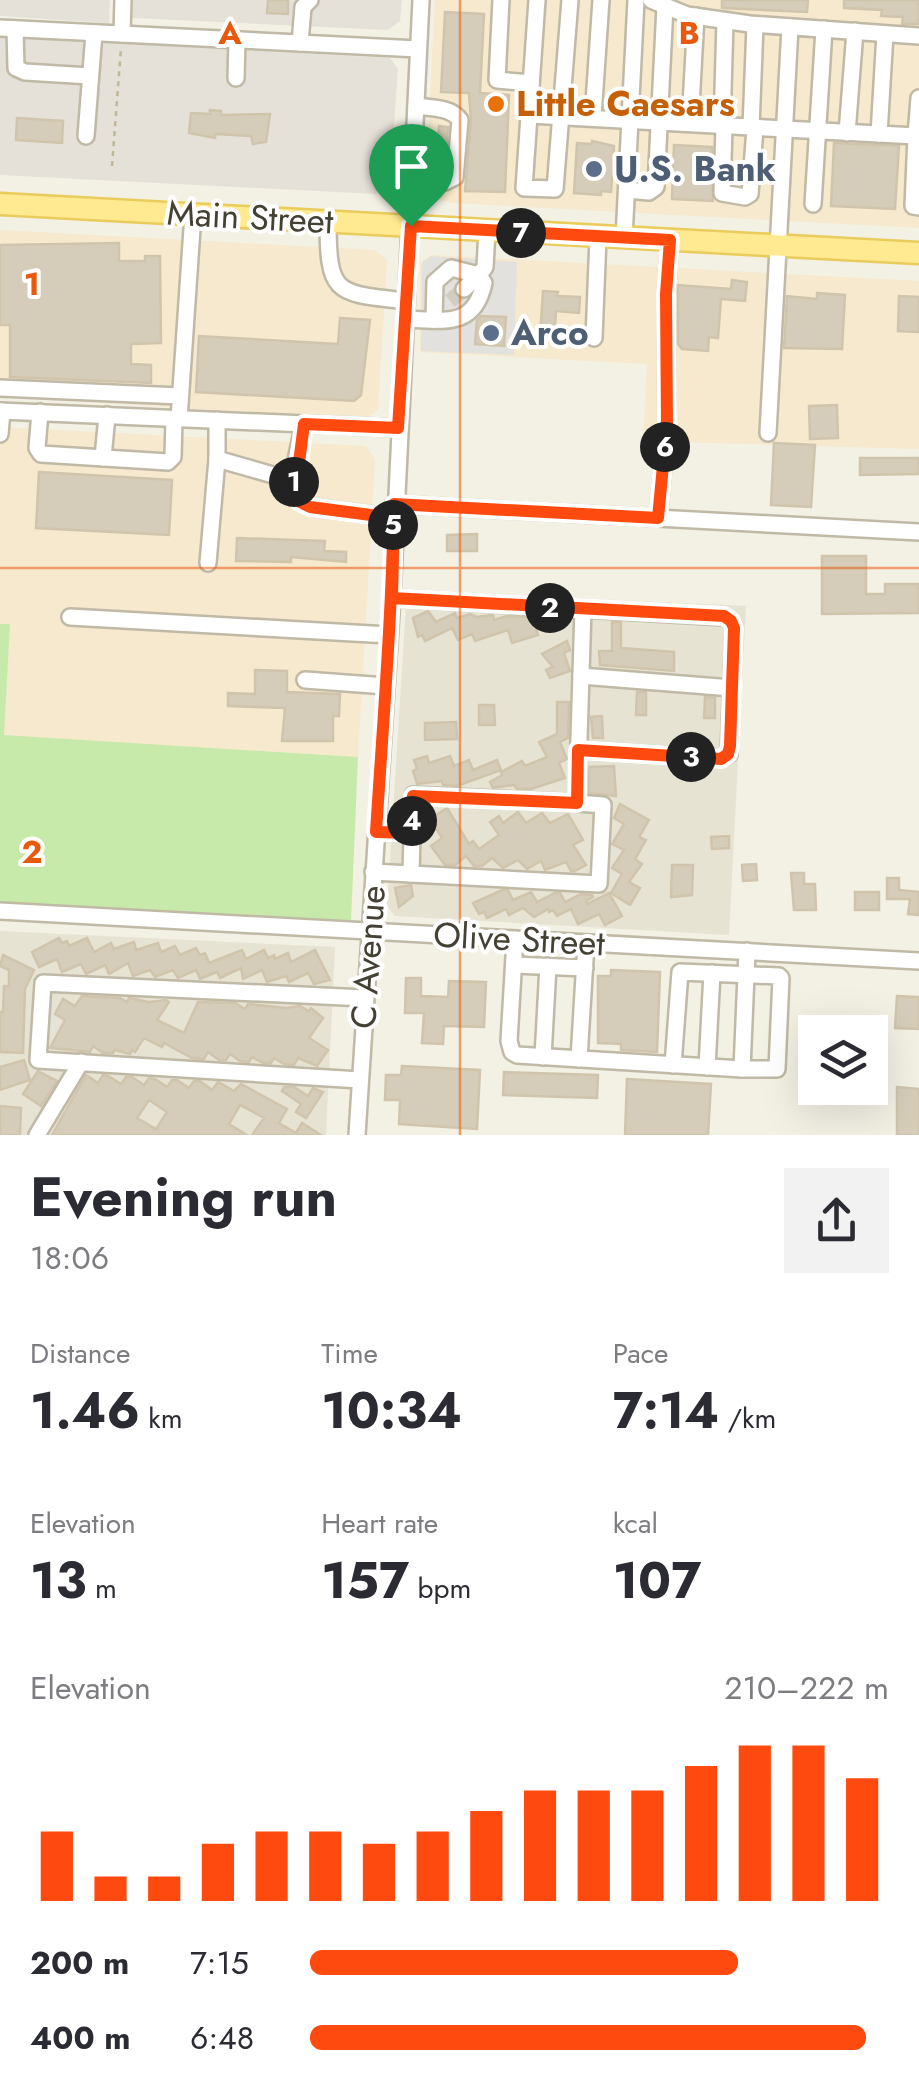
<!DOCTYPE html>
<html lang="en">
<head>
<meta charset="utf-8">
<style>
	body { margin:0; font-family:Jost,sans-serif; background:#f2f2f3; color:#2b2b33; height:100vh; display:flex; flex-direction:column; font-size:38px; white-space:nowrap }
	* { box-sizing:border-box; margin:0 }
	p { font-size:32px; color:#7c7c81 }
	.icon { flex:none; width:55px; height:55px; fill:none; stroke:currentColor; stroke-width:2; stroke-linecap:round; stroke-linejoin:round }
	.map { position:relative; height:1135px; overflow:hidden }
	.drawer { display:flex; flex-direction:column; background:#fff; flex:1 }
	.drawer>* { flex:none }
	.fabs { position:absolute; left:798px; top:1015px; display:grid; gap:20px }
	.fabs a { display:grid; place-items:center; width:90px; height:90px; border-radius:0px; background:#fff; box-shadow:0 10px 40px #0002; font-size:50px }
	.pin { position:absolute; display:grid; place-items:center; width:85px; height:85px; color:#fff; margin:-102px -42px; border-radius:50% 50% 50% 0; rotate:-45deg; box-shadow:0 0 10px #0007 }
	.pin .icon { rotate:45deg }
	.km { position:absolute; width:50px; height:50px; margin:-25px; border-radius:50%; background:#222; color:#fff; font-size:28px; line-height:50px; text-align:center }
	.round { display:grid; place-items:center; flex:none; width:105px; height:105px; border-radius:0px; background:#f2f2f3 }
	.summary { display:flex; align-items:center; justify-content:space-between; height:170px; padding:0 30px }
	h1 { font-size:55px; font-weight:700; line-height:75px }
	.stats { display:grid; grid-template-columns:repeat(3,1fr); gap:15px; height:170px; padding:10px 30px }
	.stats div { display:grid; align-content:center }
	.stats b { font-size:50px; font-weight:700 }
	.stats small { font-size:28px; font-weight:400 }
	.stats p { font-size:28px }
	.chart { height:280px; padding:20px 30px }
	.chart p { display:flex; justify-content:space-between }
	.chart svg { width:100%; height:180px; margin-top:10px; stroke:#ff4a0f; stroke-width:6 }
	ul { padding:0 30px; list-style:none; font-size:32px }
	li { display:grid; grid-template-columns:160px 120px 1fr; align-items:center; height:75px }
	li i { height:25px; border-radius:12px; background:#ff4a0f }
	.map>svg:first-child { display:block }
	.residential { fill:#e7e3d2 }
	.commercial { fill:#f6e9ce }
	.industrial { fill:#e5e1d9 }
	.green { fill:#c7eaab }
	.parking { fill:#e3e1dd }
	.building { fill:#d5cdb9; stroke:#d0c5ac; stroke-width:2.5; fill-rule:evenodd }
	.lines { fill:none; stroke-linecap:round; stroke-linejoin:round }
	.minor-tunnel { stroke:#d0cdc1; stroke-width:15; stroke-dasharray:15 8; stroke-linecap:butt }
	.minor-casing { stroke:#bfb9a6; stroke-width:20 }
	.major-casing { stroke:#e9cc5c; stroke-width:25 }
	.path { stroke:#c1b697; stroke-width:2.5; stroke-dasharray:5 5; stroke-linecap:butt }
	.minor { stroke:#fff; stroke-width:15 }
	.major { stroke:#ffea91; stroke-width:20 }
	.route-casing { stroke:#fff; stroke-width:20 }
	.route { stroke:#ff4a0f; stroke-width:12 }
	.grid { fill:none; stroke:#e8590c; stroke-width:2.5; stroke-opacity:0.55 }
	.food-dot { fill:#e8710a; stroke:#fff; stroke-width:4 }
	.service-dot { fill:#5c6f8a; stroke:#fff; stroke-width:4 }
	.labels { text-anchor:middle; dominant-baseline:central; stroke-width:8; stroke-linejoin:round; paint-order:stroke }
	.food-label { font-size:35px; font-weight:bold; fill:#c56008; stroke:#fff; text-anchor:start }
	.service-label { font-size:35px; font-weight:bold; fill:#4e5e75; stroke:#fff; text-anchor:start }
	.street-label { font-size:35px; fill:#454034; stroke:#fff }
	.grid-label { font-size:32px; text-anchor:middle; font-weight:bold; fill:#e8590c; stroke:#fff; stroke-width:8; stroke-linejoin:round; paint-order:stroke }
</style>
</head>
<body>
<div class="map">
<svg width="919" height="1135" viewBox="0 0 919 1135">
	<rect width="100%" height="100%" fill="#f3f0e4"/>
	<!-- residential -->
	<g class="residential">
		<polygon points="407,590 746,606 729,935 395,916 387,906"/>
		<polygon points="0,931 335,947 326,1135 0,1135"/>
	</g>
	<!-- commercial -->
	<g class="commercial">
		<polygon points="435,0 919,0 919,228 453,203 433,199 425,190"/>
		<polygon points="0,230 374,250 387,260 378,409 367,419 0,397"/>
		<polygon points="431,255 919,281 919,449 643,441 647,364 420,352 420,263"/>
		<polygon points="0,427 366,446 375,460 358,757 3,735 10,625 0,624"/>
	</g>
	<!-- industrial -->
	<g class="industrial">
		<polygon points="0,0 110,0 109,23 0,16"/>
		<polygon points="133,0 402,0 400,21 388,30 132,18"/>
		<polygon points="0,37 390,58 398,69 390,181 376,194 0,175"/>
	</g>
	<!-- green -->
	<polygon class="green" points="0,624 10,624 4,735 358,757 351,922 0,902"/>
	<!-- parking -->
	<polygon class="parking" points="431,256 517,262 514,355 421,351 422,263"/>
	<!-- building -->
	<g class="building">
		<polygon points="268,0 288,0 288,14 267,13"/>
		<polygon points="722,0 808,0 807,12 722,8"/>
		<polygon points="844,0 919,0 919,24 902,24 903,17 881,16 882,10 844,8"/>
		<polygon points="445,12 484,14 480,93 509,95 505,192 465,191 471,121 469,93 441,92"/>
		<polygon points="210,110 221,111 221,115 270,114 266,142 253,144 251,136 215,134 215,138 189,133 191,113 210,114"/>
		<polygon points="17,118 63,121 62,143 16,140"/>
		<polygon points="439,126 448,127 445,163 436,163"/>
		<polygon points="592,141 614,146 611,192 601,191 601,195 574,193 577,143 592,144"/>
		<polygon points="834,143 899,146 895,209 831,206"/>
		<polygon points="674,145 712,147 713,201 672,199"/>
		<polygon points="119,243 119,261 145,261 145,256 160,256 161,343 131,344 131,364 151,365 151,383 10,377 10,325 0,325 0,245"/>
		<polygon points="732,280 747,282 745,301 721,299 718,338 709,337 708,351 682,349 678,344 678,285 731,289"/>
		<polygon points="543,291 558,292 557,296 580,297 579,313 556,311 554,338 540,337"/>
		<polygon points="817,293 845,295 842,349 784,348 787,296 817,299"/>
		<polygon points="899,296 919,297 919,332 898,331"/>
		<polygon points="481,316 506,317 504,346 475,344 477,320"/>
		<polygon points="340,318 370,320 361,395 354,401 196,392 199,336 338,344"/>
		<polygon points="837,405 838,438 810,439 809,406"/>
		<polygon points="774,443 815,445 811,507 771,505"/>
		<polygon points="860,458 919,458 919,474 860,475"/>
		<polygon points="39,472 172,480 169,535 36,528"/>
		<polygon points="477,534 477,551 447,551 447,535"/>
		<polygon points="237,538 325,541 324,551 346,552 346,562 291,557 291,562 236,561"/>
		<polygon points="822,556 866,556 866,594 885,594 885,584 919,584 919,613 822,614"/>
		<polygon points="428,611 436,622 455,613 457,618 470,614 477,617 493,615 494,620 507,616 533,617 538,635 512,643 508,630 475,641 472,634 458,640 452,628 425,641 422,635 418,637 413,618"/>
		<polygon points="612,622 621,622 621,648 674,652 674,671 600,665 599,651 612,651"/>
		<polygon points="567,641 570,650 564,653 570,671 550,678 546,670 553,667 542,654"/>
		<polygon points="255,670 287,671 287,692 340,694 339,716 333,716 333,741 282,741 285,708 228,706 228,693 255,694"/>
		<polygon points="637,692 646,692 646,715 636,715"/>
		<polygon points="705,697 715,698 715,718 704,718"/>
		<polygon points="557,702 569,702 568,738 560,742 567,759 559,763 565,778 531,789 517,789 514,785 493,788 490,782 502,775 501,772 522,761 525,766 547,757 539,742 557,734"/>
		<polygon points="479,705 494,705 495,725 479,725"/>
		<polygon points="602,716 603,738 593,738 591,717"/>
		<polygon points="456,722 457,739 425,740 425,723"/>
		<polygon points="427,756 429,763 450,756 454,766 469,760 473,770 497,760 501,770 457,786 443,785 442,781 417,784 413,771 417,769 414,760"/>
		<polygon points="614,766 616,796 589,793 589,767"/>
		<polygon points="620,804 649,820 639,837 646,840 635,859 642,864 629,882 640,888 630,905 611,893 622,874 612,868 624,850 612,844 624,824 614,818"/>
		<polygon points="447,808 469,844 473,841 479,849 499,835 490,822 499,816 503,823 518,812 526,823 542,813 550,823 568,814 583,840 573,845 586,865 575,871 571,871 566,862 545,870 541,861 527,869 518,860 503,868 492,858 482,866 474,866 466,856 455,865 445,865 431,846 442,838 430,819"/>
		<polygon points="729,836 729,848 712,849 711,837"/>
		<polygon points="756,864 757,880 743,881 742,865"/>
		<polygon points="672,865 693,865 692,895 671,897"/>
		<polygon points="791,873 804,873 804,884 815,884 816,910 794,910"/>
		<polygon points="887,878 899,878 899,890 919,892 919,915 908,914 910,899 887,899"/>
		<polygon points="411,885 413,896 399,907 395,888"/>
		<polygon points="502,890 508,890 513,900 531,892 537,902 555,893 560,893 565,902 581,894 592,895 593,897 586,901 587,904 609,893 622,916 605,925 599,914 578,924 571,909 557,916 553,910 549,912 548,909 534,917 523,908 509,915 506,909 487,918 484,912 479,914 473,903"/>
		<rect x="855" y="892" width="24" height="18"/>
		<polygon points="59,938 62,943 67,941 69,946 87,938 94,952 111,943 114,949 134,942 136,950 158,943 161,952 175,946 180,955 196,948 200,955 205,953 209,963 242,950 246,959 264,950 268,958 274,955 275,959 288,953 291,962 315,950 330,980 314,984 308,973 289,982 286,976 267,982 262,970 243,979 241,968 220,978 217,972 200,979 196,970 178,978 173,970 155,977 150,970 133,976 128,963 109,974 105,965 86,974 81,964 62,972 57,959 39,967 32,952"/>
		<polygon points="3,955 34,970 25,989 23,1053 0,1052 0,1012 3,1012 4,986 9,986 9,970 0,966"/>
		<polygon points="611,970 660,972 657,1052 621,1050 621,1044 598,1043 598,976 611,976"/>
		<polygon points="406,978 421,978 421,996 448,997 449,981 486,982 484,1027 444,1026 443,1044 422,1043 424,1013 405,1013"/>
		<polygon points="82,996 120,998 127,1002 129,998 149,1002 166,1000 169,1002 157,1020 184,1033 198,1002 235,1003 245,1009 248,1004 286,1008 300,1006 309,1011 311,1008 323,1018 309,1038 328,1050 317,1066 298,1058 294,1065 284,1064 274,1058 271,1063 263,1063 252,1057 249,1062 240,1061 230,1054 226,1060 219,1060 208,1052 204,1059 192,1058 164,1043 162,1047 144,1038 135,1052 132,1050 130,1054 115,1050 113,1053 103,1053 93,1046 90,1052 50,1048 65,1020 55,1014 63,999 75,1006"/>
		<polygon points="897,996 919,997 919,1029 895,1028"/>
		<polygon points="24,1060 30,1080 0,1090 0,1067"/>
		<polygon points="402,1066 480,1070 477,1129 399,1124 400,1100 385,1100 386,1075 401,1075"/>
		<polygon points="38,1071 57,1081 41,1106 23,1094"/>
		<polygon points="504,1072 598,1075 597,1098 503,1095"/>
		<path d="M86,1075L98,1083L103,1075L108,1076L121,1084L126,1077H132L144,1085L149,1078L155,1079L167,1087L172,1080H177L189,1088L194,1081H200L212,1090L218,1082L234,1091L241,1084L287,1109L279,1123L296,1133L302,1123L321,1135H252L264,1118L240,1105L229,1124L247,1135H52ZM149,1100L167,1112L156,1129L137,1118Z"/>
		<polygon points="627,1079 711,1084 708,1135 625,1135"/>
		<polygon points="284,1087 294,1087 308,1096 313,1088 323,1092 306,1118 296,1112 301,1104 282,1091"/>
		<polygon points="897,1087 919,1089 919,1135 897,1135"/>
		<polygon points="0,1106 21,1108 20,1135 0,1135"/>
	</g>
	<g class="lines">
		<!-- minor-tunnel -->
		<polyline class="minor-tunnel" points="450,301 464,289"/>
		<!-- minor casing -->
		<g class="minor-casing">
			<g id="minor">
				<polyline points="501,0 497,80 531,83"/>
				<polyline points="537,0 524,188 555,189 570,0"/>
				<polyline points="651,0 687,15 750,24 919,36"/>
				<polyline points="0,28 418,49"/>
				<polyline points="15,29 16,68 25,72 90,76"/>
				<polyline points="122,34 123,0"/>
				<polyline points="300,43 303,7 310,0"/>
				<polyline points="236,78 237,40"/>
				<polyline points="529,115 916,136 913,206 919,207"/>
				<polyline points="593,117 601,0"/>
				<polyline points="690,123 696,16"/>
				<polyline points="722,125 725,21"/>
				<polyline points="724,126 722,193 745,197 750,194 755,128"/>
				<polyline points="751,127 755,25"/>
				<polyline points="847,133 855,31"/>
				<polyline points="879,134 885,34"/>
				<polyline points="86,136 94,33"/>
				<polyline points="916,136 919,98"/>
				<path d="M413,179L445,182L455,177L460,120C451,107 431,108 416,106"/>
				<polyline points="627,190 649,192 656,187 665,6"/>
				<polyline points="813,204 824,29"/>
				<path d="M328,221C328,296 336,293 406,301"/>
				<polyline points="624,238 636,0"/>
				<polyline points="464,289 479,275"/>
				<path d="M405,319C444,320 474,329 484,283L479,275"/>
				<polyline points="434,320 435,282 451,268 479,275 485,267 487,231"/>
				<polyline points="594,338 598,237"/>
				<polyline points="0,388 180,396"/>
				<polyline points="0,411 398,428"/>
				<polyline points="40,412 37,448 41,454 168,462 173,457 174,419"/>
				<polyline points="179,419 193,214"/>
				<polyline points="217,420 217,459 294,481"/>
				<path d="M304,424C299,450 282,493 311,507L394,518"/>
				<polyline points="768,433 790,27"/>
				<polyline points="0,434 2,411"/>
				<polyline points="103,458 107,415"/>
				<polyline points="394,504 919,532"/>
				<polyline points="658,518 667,424 666,295 670,241"/>
				<polyline points="208,563 217,459"/>
				<polyline points="392,598 724,617 731,621 734,628 729,754 721,759 578,750"/>
				<polyline points="70,617 389,635"/>
				<polyline points="581,676 732,688"/>
				<polyline points="305,680 386,686"/>
				<polyline points="376,832 412,833"/>
				<polyline points="373,872 599,884 603,805 577,803 583,609"/>
				<polyline points="411,874 413,795 577,803"/>
				<polyline points="0,911 919,961"/>
				<polyline points="515,939 509,1041 512,1052 517,1055 742,1069 747,951"/>
				<polyline points="514,965 585,968"/>
				<polyline points="543,1057 548,966"/>
				<polyline points="579,1059 586,943"/>
				<polyline points="673,1065 680,972 779,976 781,978 777,1069 742,1069"/>
				<polyline points="707,1067 712,973"/>
				<polyline points="360,1080 38,1060 43,983 365,998"/>
				<polyline points="37,1135 81,1062"/>
				<polyline points="357,1135 392,598 421,0"/>
			</g>
		</g>
		<!-- major casing -->
		<g class="major-casing">
			<polyline id="major" points="0,204 919,253"/>
		</g>
		<!-- path -->
		<polyline class="path" points="112,166 121,48"/>
		<!-- minor -->
		<use href="#minor" class="minor"/>
		<!-- major -->
		<use href="#major" class="major"/>
	</g>
	<g class="lines">
		<!-- route casing -->
		<g class="route-casing">
			<path id="route" d="M411,226L398,428L304,424L295,494L300,502L310,507L394,518L392,598L724,616L731,621L734,628L730,746L728,754L721,759L578,750L577,803L413,796L412,833L376,832C383,723 392,614 394,504L658,518L667,424L666,294L670,240L411,226"/>
		</g>
		<!-- route -->
		<use href="#route" class="route"/>
	</g>
	<!-- grid -->
	<path class="grid" d="M460,0V1135M0,568H919"/>
	<!-- markers -->
	<circle class="food-dot" cx="496" cy="104" r="10"/>
	<g class="service-dot">
		<circle cx="594" cy="169" r="10"/>
		<circle cx="491" cy="333" r="10"/>
	</g>
	<g class="labels">
		<!-- food labels -->
		<g class="food-label">
			<text x="516" y="104">Little Caesars</text>
		</g>
		<!-- service labels -->
		<g class="service-label">
			<text x="614" y="169">U.S. Bank</text>
			<text x="511" y="333">Arco</text>
		</g>
		<!-- street labels -->
		<g class="street-label">
			<text transform="translate(250 217) rotate(3)">Main Street</text>
			<text transform="translate(519 939) rotate(3)">Olive Street</text>
			<text transform="translate(368 957) rotate(-86)">C Avenue</text>
		</g>
	</g>
	<g class="grid-label">
		<text x="230" y="44">A</text>
		<text x="689" y="44">B</text>
		<text x="32" y="295">1</text>
		<text x="32" y="863">2</text>
	</g>
</svg>
<div class="fabs">
<a><svg class="icon" aria-label="layers" viewBox="0 0 24 24"><path d="M12 4l9 5-9 5-9-5zM3 14l9 5 9-5"/></svg></a>
</div>
<div class="pin" style="left:411px;top:226px;background:#1e9e55"><svg class="icon" aria-label="arrive" viewBox="0 0 24 24"><path d="M6 21V4h12l-3 4 3 4H6"/></svg></div>
<b class="km" style="left:294px;top:482px">1</b>
<b class="km" style="left:550px;top:608px">2</b>
<b class="km" style="left:691px;top:757px">3</b>
<b class="km" style="left:412px;top:821px">4</b>
<b class="km" style="left:393px;top:525px">5</b>
<b class="km" style="left:665px;top:447px">6</b>
<b class="km" style="left:521px;top:233px">7</b>
</div>
<section class="drawer">
<div class="summary"><div><h1>Evening run</h1><p>18:06</p></div><a class="round"><svg class="icon" aria-label="share" viewBox="0 0 24 24"><path d="M12 15V3M7 8l5-5 5 5M5 13v7h14v-7"/></svg></a></div>
<div class="stats">
<div><p>Distance</p><b>1.46<small> km</small></b></div>
<div><p>Time</p><b>10:34</b></div>
<div><p>Pace</p><b>7:14<small> /km</small></b></div>
</div>
<div class="stats">
<div><p>Elevation</p><b>13<small> m</small></b></div>
<div><p>Heart rate</p><b>157<small> bpm</small></b></div>
<div><p>kcal</p><b>107</b></div>
</div>
<div class="chart"><p><span>Elevation</span>210–222 m</p>
<svg viewBox="0 0 160 44" preserveAspectRatio="none"><path d="M5 44V27M15 44V38M25 44V38M35 44V30M45 44V27M55 44V27M65 44V30M75 44V27M85 44V22M95 44V17M105 44V17M115 44V17M125 44V11M135 44V6M145 44V6M155 44V14"/></svg>
</div>
<ul>
<li><b>200 m</b>7:15<i style="width:74%"></i></li>
<li><b>400 m</b>6:48<i style="width:96%"></i></li>
</ul>
</section>
</body>
</html>
